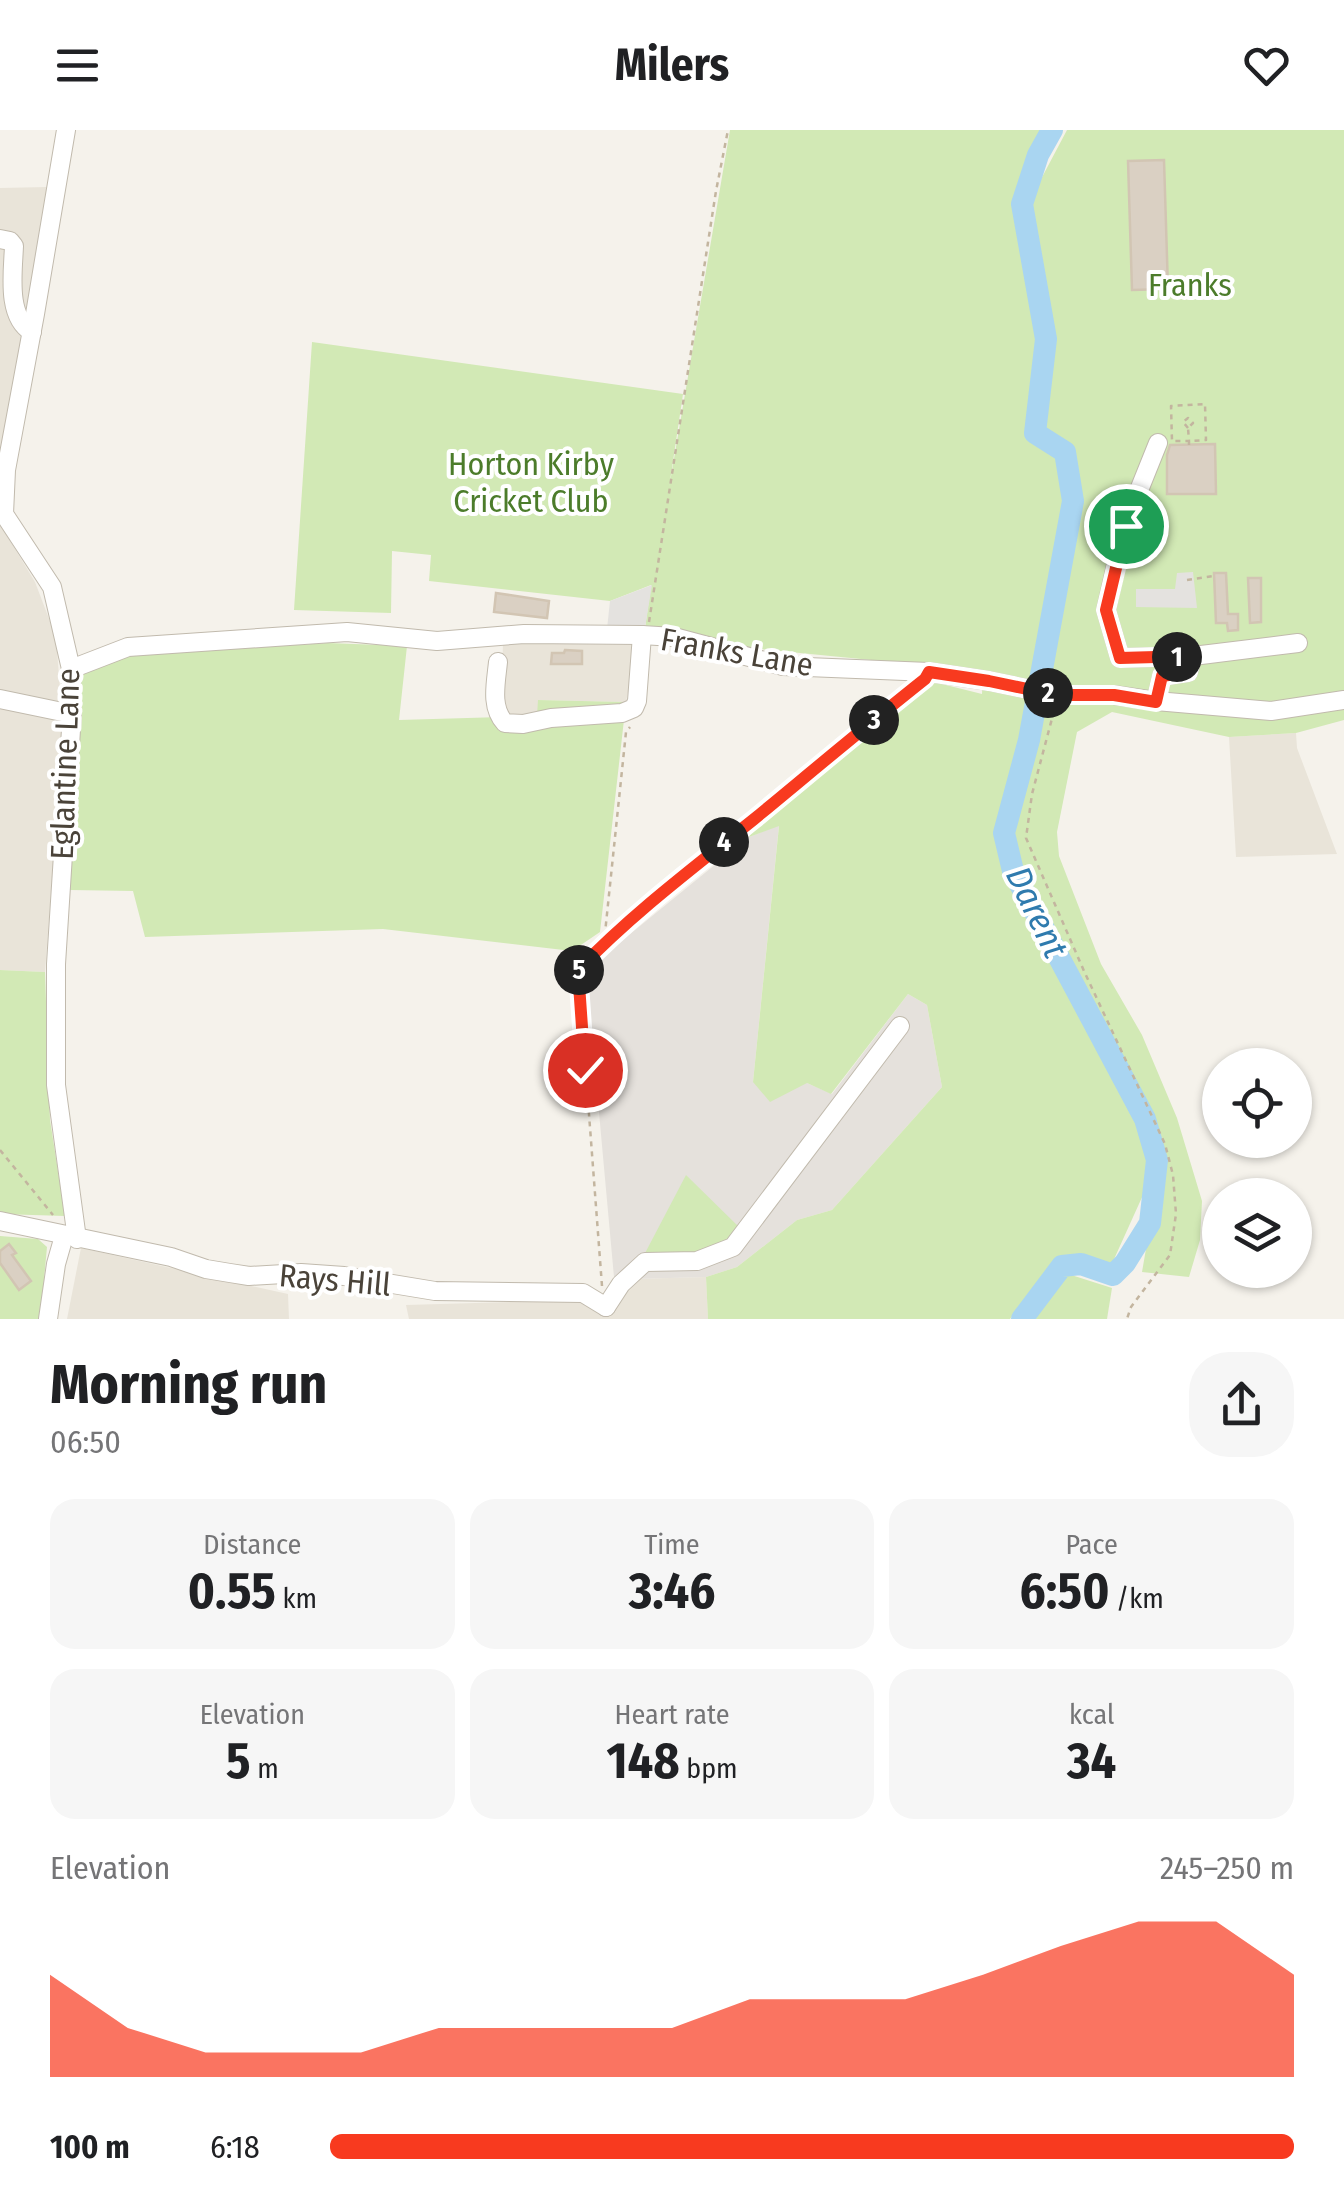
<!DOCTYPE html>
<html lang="en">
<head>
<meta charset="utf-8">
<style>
	body { margin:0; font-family:"Fira Sans Condensed",sans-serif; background:#f6f6f6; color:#202124; height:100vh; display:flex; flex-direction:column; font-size:38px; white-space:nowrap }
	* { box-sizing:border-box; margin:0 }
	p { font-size:32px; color:#757577 }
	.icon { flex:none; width:55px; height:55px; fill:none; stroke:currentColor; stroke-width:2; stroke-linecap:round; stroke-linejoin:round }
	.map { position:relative; height:1189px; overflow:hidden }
	.drawer { display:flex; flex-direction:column; background:#fff; flex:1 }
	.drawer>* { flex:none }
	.fabs { position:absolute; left:1202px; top:918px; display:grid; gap:20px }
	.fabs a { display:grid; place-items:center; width:110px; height:110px; border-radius:50%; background:#fff; box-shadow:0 2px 8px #0004; font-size:50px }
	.pin { position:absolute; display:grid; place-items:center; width:85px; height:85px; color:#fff; margin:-42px; border:5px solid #fff; border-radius:50%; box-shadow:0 2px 10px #0007 }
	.km { position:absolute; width:50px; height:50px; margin:-25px; border-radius:50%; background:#222; color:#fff; font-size:28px; line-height:50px; text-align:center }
	.round { display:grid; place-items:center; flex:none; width:105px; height:105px; border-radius:40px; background:#f6f6f6 }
	.headline { display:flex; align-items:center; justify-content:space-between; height:170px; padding:0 50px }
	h1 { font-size:55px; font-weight:700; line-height:75px }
	.figures { display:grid; grid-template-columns:repeat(3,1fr); gap:15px; height:170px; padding:10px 50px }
	.figures div { display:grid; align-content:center; border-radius:25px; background:#f6f6f6; text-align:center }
	.figures b { font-size:50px; font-weight:700 }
	.figures small { font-size:28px; font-weight:400 }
	.figures p { font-size:28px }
	.chart { height:280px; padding:20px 50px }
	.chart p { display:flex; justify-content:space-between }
	.chart svg { width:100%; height:180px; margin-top:10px; fill:#f83a1f; opacity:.7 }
	ul { padding:0 50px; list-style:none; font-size:32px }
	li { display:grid; grid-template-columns:160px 120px 1fr; align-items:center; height:75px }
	li i { height:25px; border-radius:12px; background:#f83a1f }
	header { display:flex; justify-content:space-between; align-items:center; height:130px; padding:0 50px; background:#fff; font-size:45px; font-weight:700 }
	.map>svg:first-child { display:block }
	.residential { fill:#e9e4d9 }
	.industrial { fill:#e5e1dc }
	.green { fill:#d2e9b5 }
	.parking { fill:#e4e2df }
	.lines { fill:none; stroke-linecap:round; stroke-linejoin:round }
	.river { stroke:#a9d5f1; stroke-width:22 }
	.building { fill:#dad0c3; stroke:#d2c5b3; stroke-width:2.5 }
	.minor-casing { stroke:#c1baad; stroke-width:20 }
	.path { stroke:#c3b59f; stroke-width:2.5; stroke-dasharray:5 5; stroke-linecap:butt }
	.minor { stroke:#fff; stroke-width:18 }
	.route-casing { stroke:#fff; stroke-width:20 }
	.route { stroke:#f83a1f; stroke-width:12 }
	.labels { text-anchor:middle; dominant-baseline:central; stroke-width:8; stroke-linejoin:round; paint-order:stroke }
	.park-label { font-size:32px; fill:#4c7c2b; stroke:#fff }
	.street-label { font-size:32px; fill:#4a4339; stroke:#fff }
	.water-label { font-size:35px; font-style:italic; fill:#2f7bae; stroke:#fff }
</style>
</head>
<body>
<header><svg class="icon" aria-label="menu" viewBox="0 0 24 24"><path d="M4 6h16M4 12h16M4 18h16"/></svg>Milers<svg class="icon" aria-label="heart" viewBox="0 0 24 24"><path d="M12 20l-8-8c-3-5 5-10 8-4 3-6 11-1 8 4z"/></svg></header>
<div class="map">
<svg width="1344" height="1189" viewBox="0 0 1344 1189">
	<rect width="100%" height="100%" fill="#f5f2eb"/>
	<!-- residential -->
	<g class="residential">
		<polygon points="47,57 0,358 0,58"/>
		<polygon points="0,394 35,452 56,507 63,599 45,842 0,840"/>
		<polygon points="503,513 637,515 626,572 539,570 538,586 508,588 501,581"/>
		<polygon points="1296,603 1297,618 1337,724 1236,727 1229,607"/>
		<polygon points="81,1118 288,1164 289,1189 67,1189"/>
		<polygon points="706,1147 708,1189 409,1189 406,1175 616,1169 633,1149"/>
	</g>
	<!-- industrial -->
	<polygon class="industrial" points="779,695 753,952 807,953 832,964 908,864 927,875 942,957 832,1080 797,1090 737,1137 706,1147 633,1149 616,1169 586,840 749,707"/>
	<!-- green -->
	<g class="green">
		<polygon points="730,0 1042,0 1033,14 1015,77 1036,185 1031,68 1067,0 1344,0 1344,590 1296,603 1229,607 1112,582 1077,602 1057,702 1059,726 1101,834 1142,905 1177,988 1202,1071 1200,1110 1189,1147 1142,1142 1151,1090 1148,1054 1110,1138 1056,1127 1010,1189 708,1189 706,1147 737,1137 797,1090 832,1080 942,957 927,875 908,864 831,964 807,953 770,972 753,952 779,696 749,707 756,694 866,600 930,551 982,564 983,541 740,517 645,498 651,455 610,471 429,451 431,425 392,421 391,483 294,480 312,212 683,264 669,358"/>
		<polygon points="328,513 407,516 399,590 537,586 538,570 626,572 600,802 572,821 383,799 145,807 133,761 70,760 80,545 126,525"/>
		<polygon points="0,840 45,842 50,990 65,1086 0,1084"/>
		<polygon points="686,1045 742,1100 712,1125 643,1127"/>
		<polygon points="0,1106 38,1109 47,1117 42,1172 39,1189 0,1189 0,1133 19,1159 30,1151 12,1125 15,1122 10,1115 0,1121"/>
		<polygon points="1065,1143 1112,1158 1107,1189 1032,1189"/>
	</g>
	<!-- parking -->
	<g class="parking">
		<polygon points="1193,442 1197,478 1136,477 1136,459 1175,459 1177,443"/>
		<polygon points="652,455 645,498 607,499 610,471"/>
	</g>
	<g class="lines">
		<!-- river -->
		<polyline class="river" points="1022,1189 1062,1136 1081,1134 1113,1145 1125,1133 1150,1093 1157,1030 1145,989 1013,741 1004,703 1029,610 1073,371 1065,322 1035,303 1046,209 1022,74 1038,25 1052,0"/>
	</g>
	<!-- building -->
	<g class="building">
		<polygon points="1164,30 1168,159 1132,160 1128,31"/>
		<polygon points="1215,314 1216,364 1167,364 1167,325 1170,315"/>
		<polygon points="1214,443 1226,443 1228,484 1238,484 1238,500 1228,501 1227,493 1216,493"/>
		<polygon points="1248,448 1261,448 1261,492 1250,493"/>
		<polygon points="496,463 549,471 547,488 494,482"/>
		<polygon points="565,520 582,521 582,534 551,534 552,523 564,523"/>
		<polygon points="9,1114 16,1123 12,1125 31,1151 19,1160 0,1133 0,1121"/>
	</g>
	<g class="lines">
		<!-- minor casing -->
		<g class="minor-casing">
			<g id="minor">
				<polyline points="66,0 35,184 6,340 4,384 52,457 71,539 72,584 56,834 56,955 77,1109"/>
				<path d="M0,109L10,111L14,116C13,142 6,187 32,202"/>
				<polyline points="1158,313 1125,395 1106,480 1120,528 1193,526 1298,513"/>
				<path d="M498,532C496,553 490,577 505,593L523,594L551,588L622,583L634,578L637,571L642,505"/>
				<polyline points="71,539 128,517 347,502 437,511 524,504 642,505 674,507 783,536 929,542 989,551 1056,565 1114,565 1156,571 1271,581 1344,570"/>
				<polyline points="0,569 72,584"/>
				<polyline points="1156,571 1162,546 1188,542 1193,526"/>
				<polyline points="0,1091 171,1127 206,1139 230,1143 249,1146 301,1143 344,1146 435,1161 583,1163 606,1177"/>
				<polyline points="606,1177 621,1154 645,1132 697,1131 733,1117 900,896"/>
				<polyline points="48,1189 56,1134 64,1106"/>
			</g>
		</g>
		<!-- path -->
		<g class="path">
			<polyline points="1188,298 1183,292 1188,288 1193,293 1188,298 1189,311 1172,311 1171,276 1205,274 1206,310 1189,311 1189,315"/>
			<polyline points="1187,450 1214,446"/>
			<polyline points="649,492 716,61 728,0"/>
			<polyline points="1054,581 1032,664 1026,708 1084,841 1165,1014 1173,1045 1176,1084 1170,1125 1131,1177 1127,1189"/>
			<polyline points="583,834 681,745 914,557"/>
			<polyline points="0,1020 53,1085"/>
			<polyline points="602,1156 578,839 591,817 605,803 626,602 630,597"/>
		</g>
		<!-- minor -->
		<use href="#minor" class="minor"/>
	</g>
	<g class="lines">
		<!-- route casing -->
		<g class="route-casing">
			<path id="route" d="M585,940L578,840C632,784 693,738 753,690C810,643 867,595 925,549L929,542L989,551L1056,565H1114L1156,572L1162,546L1188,542L1192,526L1120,528L1106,480L1126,396"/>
		</g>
		<!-- route -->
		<use href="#route" class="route"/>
	</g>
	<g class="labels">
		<!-- park labels -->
		<g class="park-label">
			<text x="1190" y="155">Franks</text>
			<text x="531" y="334">Horton Kirby<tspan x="531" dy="37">Cricket Club</tspan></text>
		</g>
		<!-- street labels -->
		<g class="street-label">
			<text transform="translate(737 522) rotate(10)">Franks Lane</text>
			<text transform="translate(65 634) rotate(-88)">Eglantine Lane</text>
			<text transform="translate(335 1150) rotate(5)">Rays Hill</text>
		</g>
		<!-- water labels -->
		<g class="water-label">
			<text transform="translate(1037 782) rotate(64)">Darent</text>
		</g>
	</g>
</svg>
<div class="fabs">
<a><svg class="icon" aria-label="locate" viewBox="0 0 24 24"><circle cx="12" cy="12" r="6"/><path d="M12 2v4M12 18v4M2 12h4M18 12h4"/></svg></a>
<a><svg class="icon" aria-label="layers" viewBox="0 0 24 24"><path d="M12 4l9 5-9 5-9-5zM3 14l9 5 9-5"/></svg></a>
</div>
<div class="pin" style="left:1126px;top:396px;background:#1e9e55"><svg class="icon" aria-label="arrive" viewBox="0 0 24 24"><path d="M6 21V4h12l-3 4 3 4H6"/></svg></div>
<div class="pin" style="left:585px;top:940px;background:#d93025"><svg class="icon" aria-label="check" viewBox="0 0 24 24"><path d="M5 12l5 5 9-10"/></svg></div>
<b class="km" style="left:1177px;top:527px">1</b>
<b class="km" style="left:1048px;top:563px">2</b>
<b class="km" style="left:874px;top:590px">3</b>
<b class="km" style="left:724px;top:712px">4</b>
<b class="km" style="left:579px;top:840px">5</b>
</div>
<section class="drawer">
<div class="headline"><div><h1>Morning run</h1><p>06:50</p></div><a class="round"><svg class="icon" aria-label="share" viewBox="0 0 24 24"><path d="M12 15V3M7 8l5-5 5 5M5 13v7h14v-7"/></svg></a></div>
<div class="figures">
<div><p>Distance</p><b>0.55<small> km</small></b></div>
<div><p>Time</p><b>3:46</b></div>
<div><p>Pace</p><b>6:50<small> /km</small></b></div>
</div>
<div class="figures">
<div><p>Elevation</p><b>5<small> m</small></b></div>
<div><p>Heart rate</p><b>148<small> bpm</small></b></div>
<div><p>kcal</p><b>34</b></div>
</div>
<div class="chart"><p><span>Elevation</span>245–250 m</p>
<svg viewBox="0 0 160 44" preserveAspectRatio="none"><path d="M0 44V19L10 32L20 38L30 38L40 38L50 32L60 32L70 32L80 32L90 25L100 25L110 25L120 19L130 12L140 6L150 6L160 19V44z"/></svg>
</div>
<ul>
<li><b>100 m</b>6:18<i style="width:100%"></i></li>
</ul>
</section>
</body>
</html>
